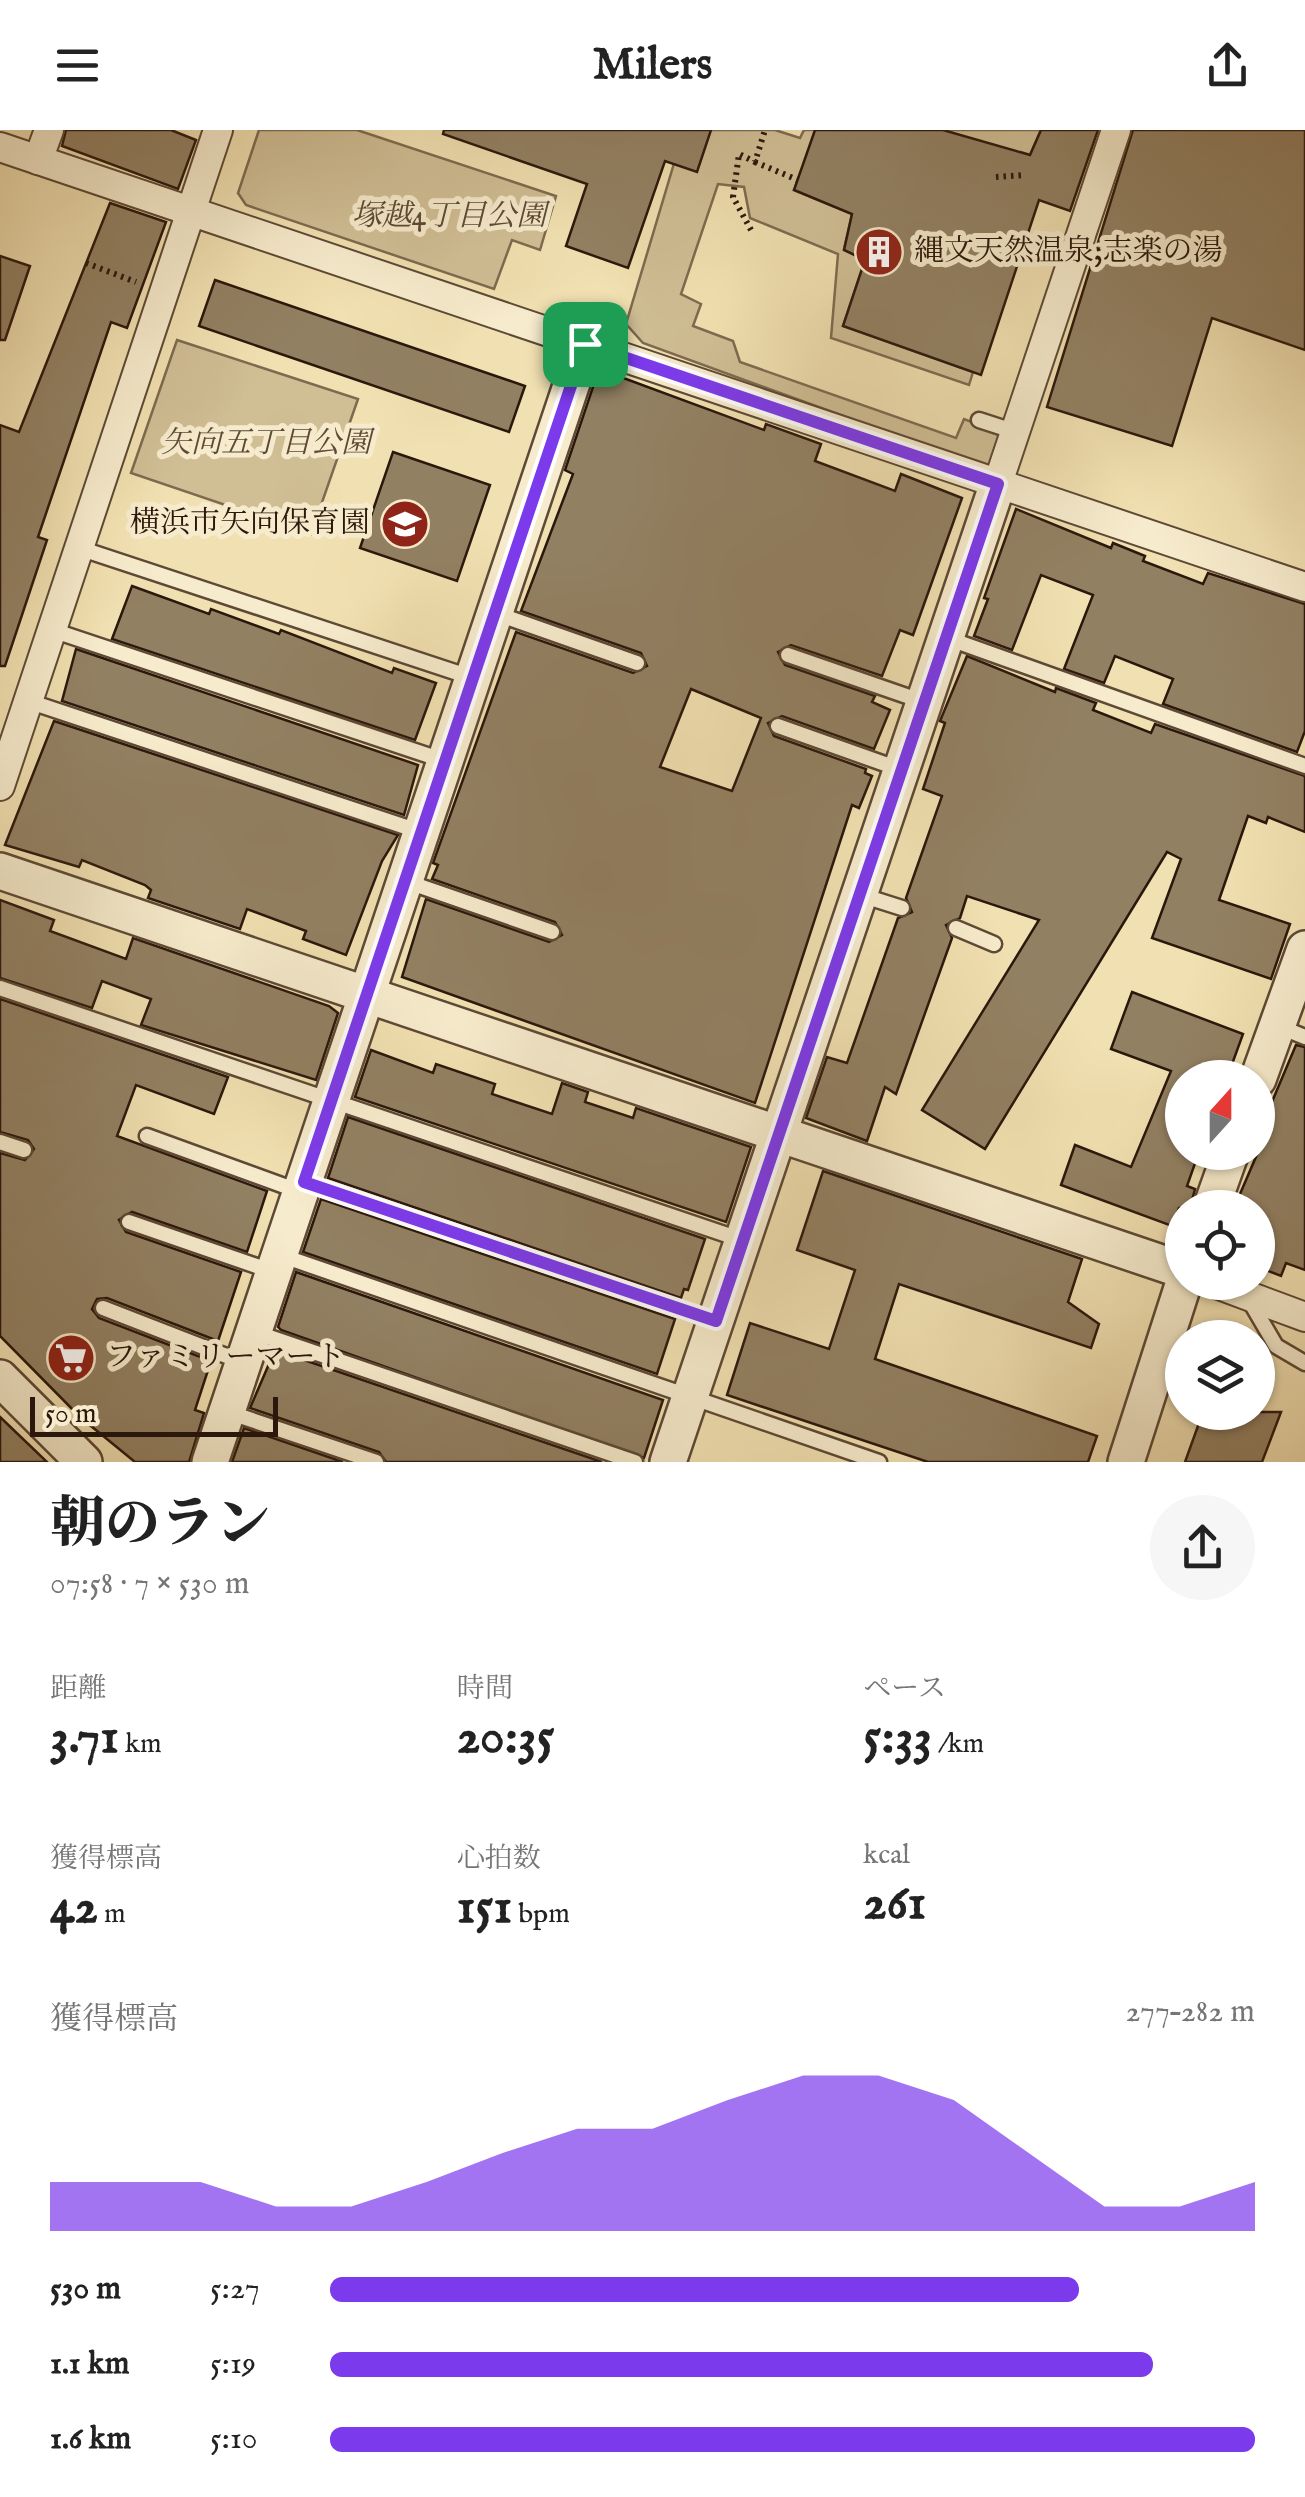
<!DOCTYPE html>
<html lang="ja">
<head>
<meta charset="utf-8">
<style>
	body { margin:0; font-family:"IM FELL English","Noto Serif JP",serif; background:#f6f6f6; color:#222; height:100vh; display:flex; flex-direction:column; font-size:38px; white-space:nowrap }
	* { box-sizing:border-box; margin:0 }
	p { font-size:32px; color:#767676 }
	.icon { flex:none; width:55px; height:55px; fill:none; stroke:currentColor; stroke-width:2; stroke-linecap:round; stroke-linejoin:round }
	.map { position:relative; height:1332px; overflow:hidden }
	.side { display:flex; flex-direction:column; background:#fff; flex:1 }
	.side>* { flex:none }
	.needle { width:65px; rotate:21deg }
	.fabs { position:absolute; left:1165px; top:930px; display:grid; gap:20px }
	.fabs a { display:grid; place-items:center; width:110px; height:110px; border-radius:50%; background:#fff; box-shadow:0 2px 8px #0004; font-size:50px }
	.scale { position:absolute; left:30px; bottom:25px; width:248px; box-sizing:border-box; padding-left:10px; border:5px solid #2c170c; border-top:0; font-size:28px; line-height:35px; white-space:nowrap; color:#2c170c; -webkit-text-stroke:8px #f6ebcc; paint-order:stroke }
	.pin { position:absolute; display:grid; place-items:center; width:85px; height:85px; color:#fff; margin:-42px; border-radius:20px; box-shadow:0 5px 15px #0006 }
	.round { display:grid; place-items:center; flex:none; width:105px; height:105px; border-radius:52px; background:#f6f6f6 }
	.head { display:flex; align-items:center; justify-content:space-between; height:170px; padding:0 50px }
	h1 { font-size:55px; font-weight:800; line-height:75px }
	.metrics { display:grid; grid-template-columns:repeat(3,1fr); gap:15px; height:170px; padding:10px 50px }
	.metrics div { display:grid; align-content:center }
	.metrics b { font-size:50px; font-weight:800 }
	.metrics small { font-size:28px; font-weight:400 }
	.metrics p { font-size:28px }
	.chart { height:280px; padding:20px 50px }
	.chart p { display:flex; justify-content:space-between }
	.chart svg { width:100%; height:180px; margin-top:10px; fill:#7c3aed; opacity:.7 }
	ul { padding:0 50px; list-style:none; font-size:32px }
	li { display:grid; grid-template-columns:160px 120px 1fr; align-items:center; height:75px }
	li i { height:25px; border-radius:12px; background:#7c3aed }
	header { display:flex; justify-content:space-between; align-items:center; height:130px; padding:0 50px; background:#fff; font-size:45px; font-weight:800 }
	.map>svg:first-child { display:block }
	.green { fill:#d0be95; stroke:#7e6a50; stroke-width:2.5 }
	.building { fill:#928062; stroke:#2c170c; stroke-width:2.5; fill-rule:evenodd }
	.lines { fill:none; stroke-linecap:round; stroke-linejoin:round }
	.service-casing { stroke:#5d4935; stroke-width:19 }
	.minor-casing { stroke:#5d4935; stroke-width:32 }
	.tertiary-casing { stroke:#5d4935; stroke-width:40 }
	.path { stroke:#2c170c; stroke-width:6; stroke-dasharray:2.5 5; stroke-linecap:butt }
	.service { stroke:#f6ebcc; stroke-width:14 }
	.minor { stroke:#f6ebcc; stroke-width:28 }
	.tertiary { stroke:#f6ebcc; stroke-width:35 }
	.route-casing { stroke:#fff; stroke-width:20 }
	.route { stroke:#7c3aed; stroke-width:12 }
	.labels { text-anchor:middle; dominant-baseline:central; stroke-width:10; stroke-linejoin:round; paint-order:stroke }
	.park-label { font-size:30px; font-style:italic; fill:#5d4935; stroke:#f6ebcc }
	.poi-label { font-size:30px; fill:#2c170c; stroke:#f6ebcc; text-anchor:start }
</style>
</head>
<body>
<header><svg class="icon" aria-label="menu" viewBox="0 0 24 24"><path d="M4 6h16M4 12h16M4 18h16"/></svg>Milers<svg class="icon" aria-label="share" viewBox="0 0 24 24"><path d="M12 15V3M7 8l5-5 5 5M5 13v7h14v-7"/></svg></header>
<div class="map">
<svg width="1305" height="1332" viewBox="0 0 1305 1332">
	<rect width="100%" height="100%" fill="#f1e0b1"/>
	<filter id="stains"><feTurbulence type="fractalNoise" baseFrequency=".002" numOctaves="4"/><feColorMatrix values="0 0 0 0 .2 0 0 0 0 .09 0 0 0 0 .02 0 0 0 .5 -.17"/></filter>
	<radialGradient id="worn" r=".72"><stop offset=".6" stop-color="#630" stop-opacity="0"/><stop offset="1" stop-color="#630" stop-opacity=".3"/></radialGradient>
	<!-- green -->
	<g class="green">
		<polygon points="259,0 357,0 556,66 540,120 512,110 494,159 246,75 238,63"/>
		<polygon points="684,0 775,0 800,8 804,0 823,0 813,10 794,60 852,84 844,119 865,130 843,196 973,242 969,255 831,208 838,124 750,88 744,57 718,54 681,164 701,174 693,196 733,211 740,232 956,308 964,289 1004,304 989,339 643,213 626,194"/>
		<polygon points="943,0 1041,0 1030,25 1021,22 1018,30 1006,21"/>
		<polygon points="177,210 358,269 311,404 131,343"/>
	</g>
	<!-- building -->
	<g class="building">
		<polygon points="66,0 171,0 196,10 178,59 62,16"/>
		<polygon points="444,0 711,0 697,42 665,31 628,138 566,116 587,54 443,4"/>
		<polygon points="815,0 943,0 1030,25 1041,0 1098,0 1070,81 1039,70 981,245 843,196 865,130 844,120 852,84 794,60"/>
		<polygon points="1133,0 1305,0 1305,220 1212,188 1172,316 1047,277"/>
		<polygon points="110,73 166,92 127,198 111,192 38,407 47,410 5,536 0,536 0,295 19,302"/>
		<polygon points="0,126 30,136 5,210 0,210"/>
		<polygon points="215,150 525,256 509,302 199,196"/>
		<path d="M599,239L764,300L766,294L821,314L815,331L895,361L901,344L962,368L913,505L900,500L882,546L791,515L778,522L785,535L875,566L872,572L890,580L874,619L782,586L768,593L774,606L866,639L865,643L872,646L859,678L852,675L755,973L402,847L426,769L549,812L562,805L555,792L432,749L438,735L433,733L516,502L633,543L647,536L641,523L521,481L573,344L565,340ZM691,559L761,588L732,661L660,637Z"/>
		<polygon points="393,322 490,355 457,451 360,418"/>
		<polygon points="1016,379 1111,418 1113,413 1145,426 1143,431 1203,454 1208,443 1305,474 1305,601 1297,622 1163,574 1173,549 1115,526 1104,553 1064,539 1093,465 1041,445 1012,520 974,506 988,469 984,468"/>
		<polygon points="132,456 209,484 211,479 279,504 281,500 392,543 394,538 436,553 415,610 112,509"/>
		<polygon points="76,519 418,635 404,685 62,571"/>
		<polygon points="967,526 1055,562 1056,558 1096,573 1093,580 1151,603 1155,594 1305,646 1305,702 1268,687 1266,693 1248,686 1219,770 1290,794 1271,849 1152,808 1181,729 1167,722 985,1019 922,980 1039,790 967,766 960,788 946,795 952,808 896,964 885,957 867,1011 806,988 827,927 847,933 898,788 912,782 906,768 942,666 923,659 945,593 940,591"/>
		<polygon points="54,591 398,705 382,731 346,825 303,809 306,801 247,779 240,799 148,768 151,760 145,755 82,730 79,737 5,715"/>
		<polygon points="0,770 54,790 50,801 126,829 133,808 329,876 338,883 316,950 141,895 151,869 102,851 92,878 0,848"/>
		<polygon points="1132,862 1243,904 1227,948 1182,948 1182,1022 1199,1022 1187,1056 1195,1059 1190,1078 1179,1078 1172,1096 1061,1055 1075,1015 1131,1037 1171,941 1111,919"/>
		<polygon points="0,869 228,947 214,984 136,955 117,1006 267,1061 247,1122 132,1082 119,1090 126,1102 241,1142 218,1211 107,1168 97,1169 92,1179 99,1188 211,1231 195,1280 204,1283 189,1332 135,1332 80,1287 0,1206 0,1023 25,1030 34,1019 28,1010 0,1002"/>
		<polygon points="1296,915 1305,917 1305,1140 1286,1133 1281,1146 1258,1137 1258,1078 1234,1078 1258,1022 1262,1006 1258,1005"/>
		<polygon points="371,920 433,943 436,934 495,954 492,964 552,984 562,953 588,962 585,972 633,988 636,978 751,1017 726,1092 355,967"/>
		<polygon points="348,987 705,1109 688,1160 684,1159 681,1168 328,1048"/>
		<polygon points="823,1041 1082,1129 1068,1172 1099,1194 1091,1218 899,1154 875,1229 1097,1306 1088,1332 928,1332 727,1265 750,1193 829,1219 855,1140 797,1120"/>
		<polygon points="321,1069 675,1189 657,1244 303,1122"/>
		<polygon points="296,1142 663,1270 644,1328 281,1200 278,1197"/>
		<polygon points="275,1220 602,1332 386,1332 379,1322 250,1278"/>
		<polygon points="1203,1282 1281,1282 1262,1332 1185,1332"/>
		<polygon points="0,1287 47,1332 0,1332"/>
		<polygon points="244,1298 343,1332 232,1332"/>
	</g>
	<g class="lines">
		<!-- service casing -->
		<g class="service-casing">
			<g id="service">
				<polyline points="979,290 1016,302"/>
				<polyline points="79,418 473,548"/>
				<polyline points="495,483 637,533"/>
				<polyline points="52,500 445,631"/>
				<polyline points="947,508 1305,636"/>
				<polyline points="788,525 924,572"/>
				<polyline points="28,571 421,702"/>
				<polyline points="778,596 902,640"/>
				<polyline points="405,751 552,802"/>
				<polyline points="861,765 902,778"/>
				<polyline points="956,798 994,814"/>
				<polyline points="0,858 742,1110"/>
				<polyline points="1278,896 1305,907"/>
				<polyline points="147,1006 301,1062"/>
				<polyline points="0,1012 24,1020"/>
				<polyline points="305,1052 715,1191"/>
				<polyline points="129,1092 274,1142"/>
				<polyline points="280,1125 879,1332"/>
				<polyline points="1248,1168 1276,1216 1305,1233"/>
				<polyline points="103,1178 242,1232"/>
				<polyline points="255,1202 635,1332"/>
				<polyline points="228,1282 376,1332"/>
			</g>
		</g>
		<!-- minor casing -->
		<g class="minor-casing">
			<g id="minor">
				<polyline points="0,17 1305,457"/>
				<polyline points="38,30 49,0"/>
				<polyline points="998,353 1116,0"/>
				<polyline points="0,656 218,0"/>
				<polyline points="1211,1152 1305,1187"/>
			</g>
		</g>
		<!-- tertiary casing -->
		<g class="tertiary-casing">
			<g id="tertiary">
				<polyline points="0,741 1182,1140"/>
				<polyline points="1258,949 1305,819"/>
				<polyline points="1211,1078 1231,1022"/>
				<polyline points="0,1248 84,1332"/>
				<polyline points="210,1332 585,214"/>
				<polyline points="668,1332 998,353"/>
				<polyline points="1126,1332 1184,1152"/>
			</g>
		</g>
		<!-- path -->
		<g class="path">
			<polyline points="755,32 798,50"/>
			<polyline points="996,47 1025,45"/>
			<polyline points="751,100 733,67 739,24 755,32 765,0"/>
			<polyline points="86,133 136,152"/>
		</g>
		<!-- service -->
		<use href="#service" class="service"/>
		<!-- minor -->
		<use href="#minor" class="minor"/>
		<!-- tertiary -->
		<use href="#tertiary" class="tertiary"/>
	</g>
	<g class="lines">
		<!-- route casing -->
		<g class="route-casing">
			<polygon id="route" points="585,214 998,354 716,1191 304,1052"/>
		</g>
		<!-- route -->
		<use href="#route" class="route"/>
	</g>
	<!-- icons -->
	<defs>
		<g id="building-disc" transform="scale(2.5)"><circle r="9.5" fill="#8f2418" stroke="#f6ebcc"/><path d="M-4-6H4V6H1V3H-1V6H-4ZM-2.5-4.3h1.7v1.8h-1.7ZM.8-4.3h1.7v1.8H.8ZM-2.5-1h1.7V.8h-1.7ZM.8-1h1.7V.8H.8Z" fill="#fff"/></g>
		<g id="school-disc" transform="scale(2.5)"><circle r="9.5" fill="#8f2418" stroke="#f6ebcc"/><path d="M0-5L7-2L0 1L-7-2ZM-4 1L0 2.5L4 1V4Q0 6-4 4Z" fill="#fff"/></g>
		<g id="supermarket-disc" transform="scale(2.5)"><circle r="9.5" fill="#8f2418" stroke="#f6ebcc"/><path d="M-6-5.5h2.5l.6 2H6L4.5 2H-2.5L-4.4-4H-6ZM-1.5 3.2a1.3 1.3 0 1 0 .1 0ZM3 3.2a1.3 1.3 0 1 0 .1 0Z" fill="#fff"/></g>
	</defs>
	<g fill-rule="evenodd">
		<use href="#building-disc" x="879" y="122"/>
		<use href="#school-disc" x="405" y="394"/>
		<use href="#supermarket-disc" x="71" y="1228"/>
	</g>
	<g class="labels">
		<!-- park labels -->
		<g class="park-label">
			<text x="449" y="87">塚越4丁目公園</text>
			<text x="266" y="314">矢向五丁目公園</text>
		</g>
		<!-- poi labels -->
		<g class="poi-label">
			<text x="914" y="122">縄文天然温泉;志楽の湯</text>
			<text x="370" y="394" text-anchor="end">横浜市矢向保育園</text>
			<text x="106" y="1228">ファミリーマート</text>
		</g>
	</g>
	<rect width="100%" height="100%" filter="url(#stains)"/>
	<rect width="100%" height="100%" fill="url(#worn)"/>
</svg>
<div class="fabs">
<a><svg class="needle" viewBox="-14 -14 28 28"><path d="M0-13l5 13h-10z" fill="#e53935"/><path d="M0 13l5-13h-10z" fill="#767676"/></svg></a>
<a><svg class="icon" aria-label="locate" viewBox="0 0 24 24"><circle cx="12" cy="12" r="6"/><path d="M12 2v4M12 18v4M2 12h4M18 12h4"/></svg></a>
<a><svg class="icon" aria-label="layers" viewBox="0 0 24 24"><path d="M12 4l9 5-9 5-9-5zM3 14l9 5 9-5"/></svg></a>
</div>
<div class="scale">50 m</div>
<div class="pin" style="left:585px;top:214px;background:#1e9e55"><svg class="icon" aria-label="arrive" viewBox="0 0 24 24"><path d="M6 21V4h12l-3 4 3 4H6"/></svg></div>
</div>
<section class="side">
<div class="head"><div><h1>朝のラン</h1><p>07:58 · 7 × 530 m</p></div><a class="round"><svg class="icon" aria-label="share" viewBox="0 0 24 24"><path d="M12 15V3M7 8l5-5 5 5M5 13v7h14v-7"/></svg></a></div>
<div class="metrics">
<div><p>距離</p><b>3.71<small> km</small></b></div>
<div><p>時間</p><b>20:35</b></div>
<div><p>ペース</p><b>5:33<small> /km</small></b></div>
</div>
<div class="metrics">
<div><p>獲得標高</p><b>42<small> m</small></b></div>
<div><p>心拍数</p><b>151<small> bpm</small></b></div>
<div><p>kcal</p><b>261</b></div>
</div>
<div class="chart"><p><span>獲得標高</span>277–282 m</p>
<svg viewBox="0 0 160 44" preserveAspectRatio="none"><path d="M0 44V32L10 32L20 32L30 38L40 38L50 32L60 25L70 19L80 19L90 12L100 6L110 6L120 12L130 25L140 38L150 38L160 32V44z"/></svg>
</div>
<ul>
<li><b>530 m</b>5:27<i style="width:81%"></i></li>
<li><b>1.1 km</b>5:19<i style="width:89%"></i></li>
<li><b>1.6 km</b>5:10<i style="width:100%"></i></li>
</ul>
</section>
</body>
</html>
